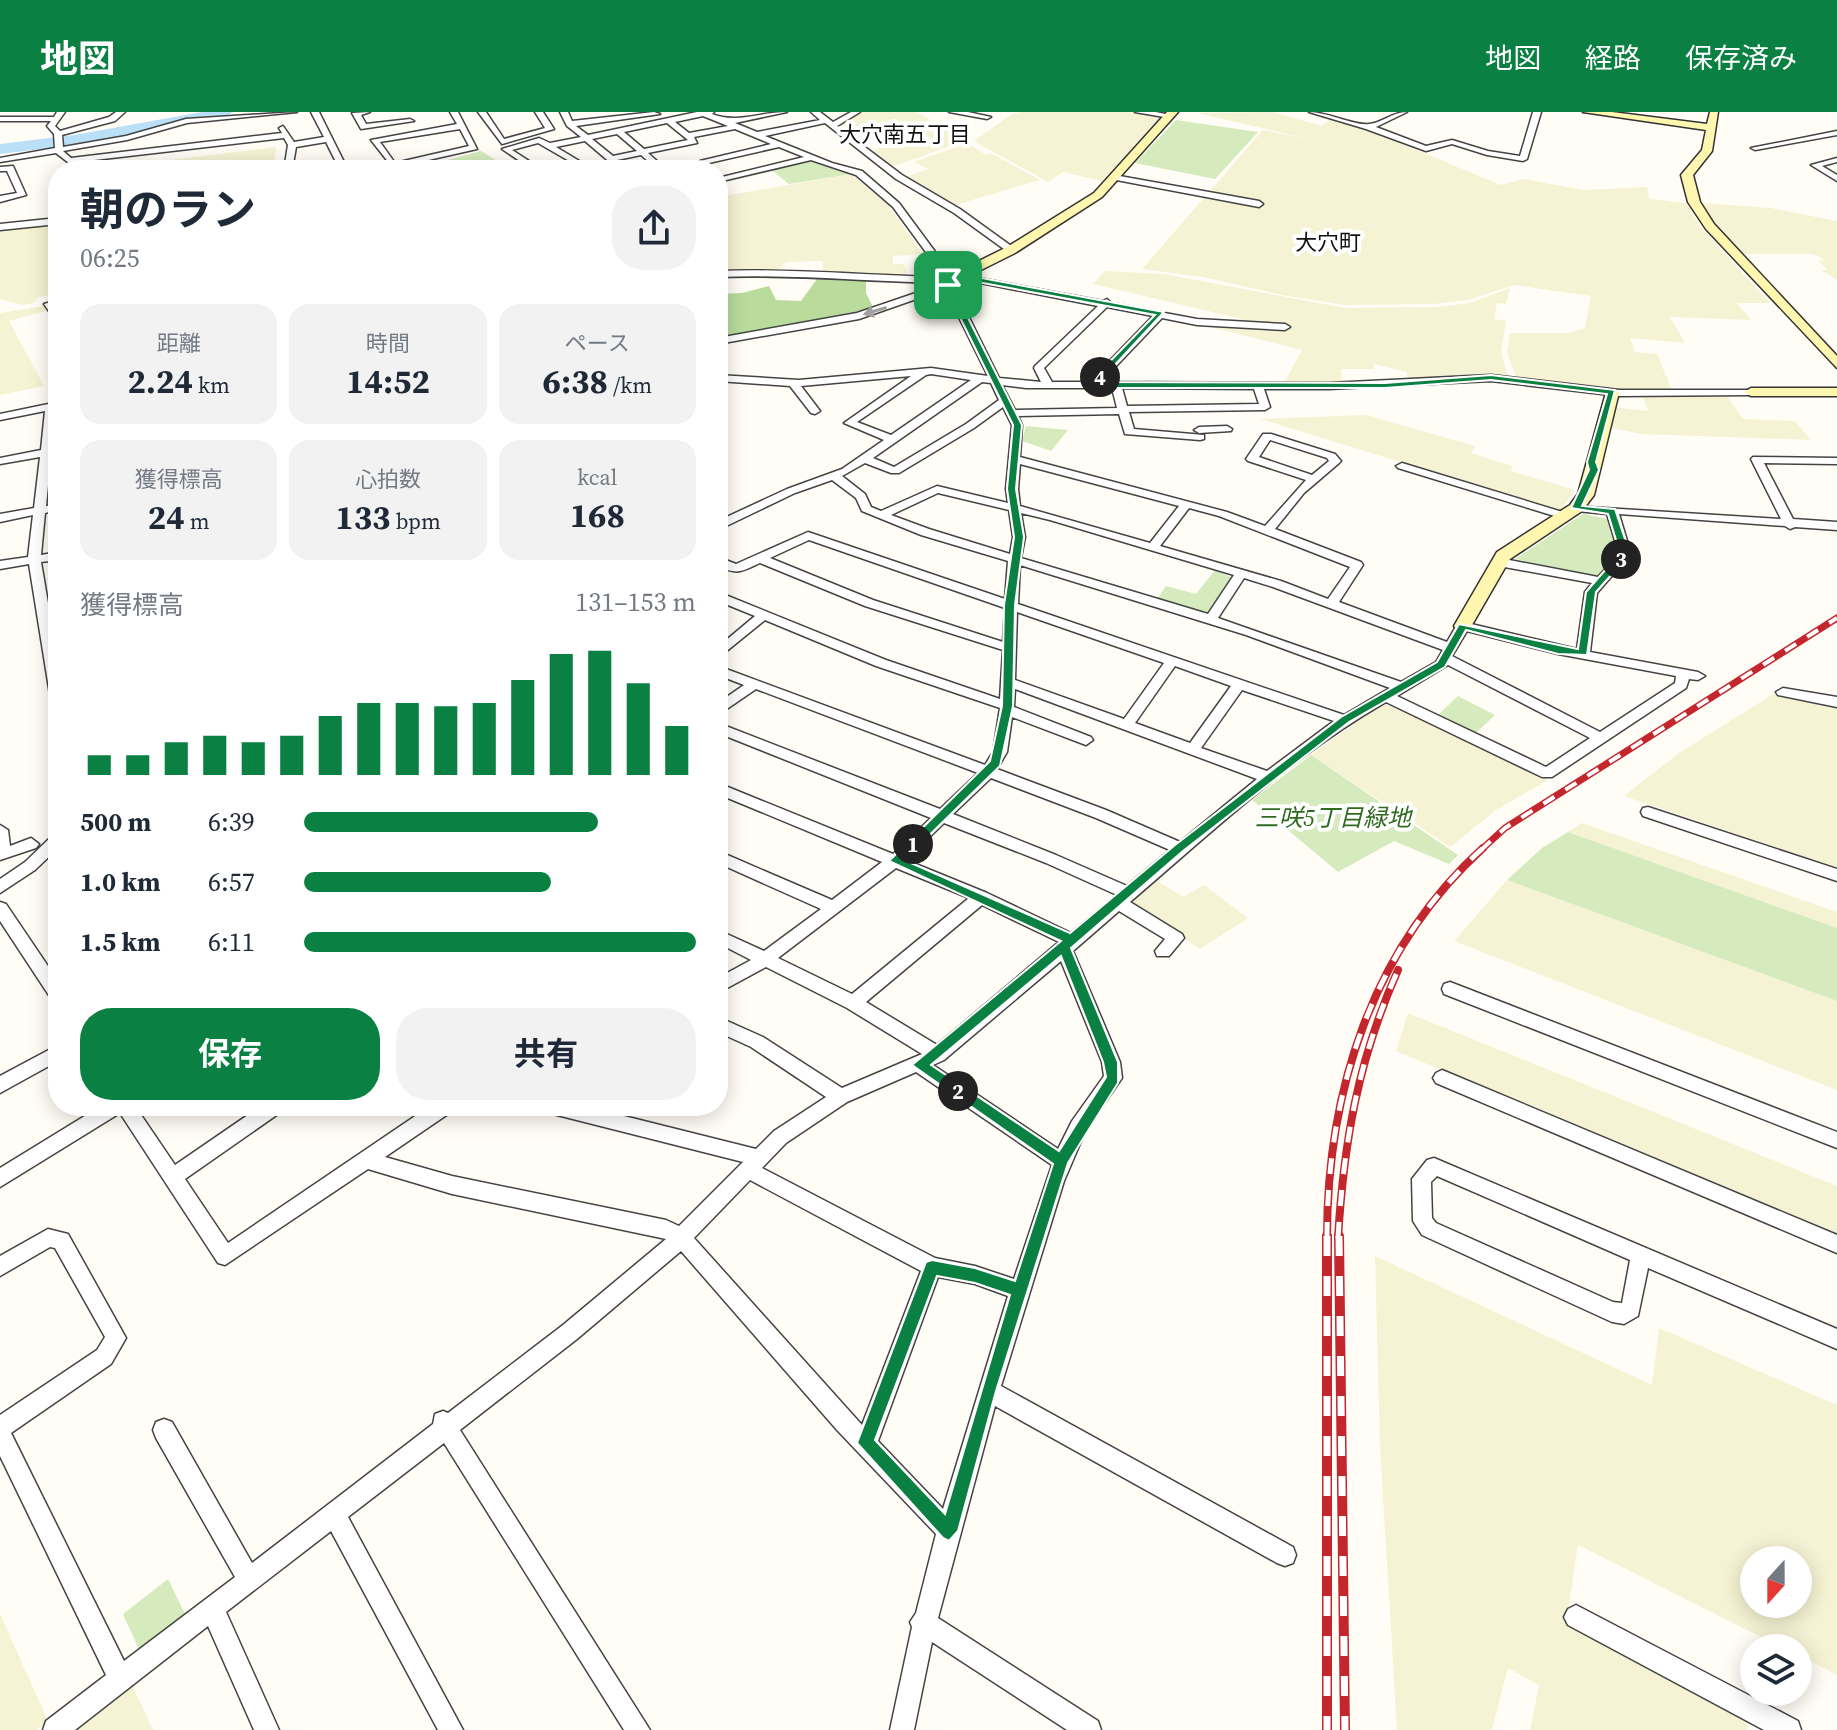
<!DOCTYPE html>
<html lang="ja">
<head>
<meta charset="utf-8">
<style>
	body { margin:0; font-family:"Source Serif 4","Noto Sans JP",serif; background:#f2f2f3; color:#1f2937; height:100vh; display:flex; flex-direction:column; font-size:30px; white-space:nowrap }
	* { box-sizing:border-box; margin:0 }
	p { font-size:26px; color:#747a83 }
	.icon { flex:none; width:44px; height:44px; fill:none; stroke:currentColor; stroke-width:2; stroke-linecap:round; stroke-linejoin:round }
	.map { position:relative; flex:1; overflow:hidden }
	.drawer { position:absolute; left:48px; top:48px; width:680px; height:956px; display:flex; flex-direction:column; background:#fff; border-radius:32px; box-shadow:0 4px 20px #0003 }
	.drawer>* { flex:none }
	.needle { width:52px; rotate:201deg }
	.fabs { position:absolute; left:1740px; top:1434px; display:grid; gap:16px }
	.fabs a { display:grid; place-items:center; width:72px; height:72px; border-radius:50%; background:#fff; box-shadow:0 4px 20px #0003; font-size:40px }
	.pin { position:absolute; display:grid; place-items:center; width:68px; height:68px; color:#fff; margin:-34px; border-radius:16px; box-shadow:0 4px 12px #0006 }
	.km { position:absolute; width:40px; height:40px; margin:-20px; border-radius:50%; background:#222; color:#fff; font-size:22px; line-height:40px; text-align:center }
	.round { display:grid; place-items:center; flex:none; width:84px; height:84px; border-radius:32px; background:#f2f2f3 }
	.summary { display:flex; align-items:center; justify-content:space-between; height:136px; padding:0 32px }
	h1 { font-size:44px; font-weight:700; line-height:60px }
	.figures { display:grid; grid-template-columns:repeat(3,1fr); gap:12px; height:136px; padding:8px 32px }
	.figures div { display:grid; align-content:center; border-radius:20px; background:#f2f2f3; text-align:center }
	.figures b { font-size:34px; font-weight:700 }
	.figures small { font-size:22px; font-weight:400 }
	.figures p { font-size:22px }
	.chart { height:224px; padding:16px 32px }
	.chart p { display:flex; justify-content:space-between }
	.chart svg { width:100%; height:144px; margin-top:8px; stroke:#0b8043; stroke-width:6 }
	.cta { display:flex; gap:16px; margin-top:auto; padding:16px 32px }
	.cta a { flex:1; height:92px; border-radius:32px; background:#0b8043; color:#fff; font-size:32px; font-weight:700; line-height:92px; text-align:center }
	.cta a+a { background:#f2f2f3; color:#1f2937 }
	ul { padding:0 32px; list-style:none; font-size:26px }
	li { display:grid; grid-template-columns:128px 96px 1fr; align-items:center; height:60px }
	li i { height:20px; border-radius:10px; background:#0b8043 }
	header { display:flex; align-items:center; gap:48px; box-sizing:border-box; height:112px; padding:0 40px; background:#0b8043; color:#fff }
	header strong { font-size:38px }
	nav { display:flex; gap:44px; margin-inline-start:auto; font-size:28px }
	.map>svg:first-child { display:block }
	.farmland { fill:#f6f3d4; fill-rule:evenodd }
	.green { fill:#d5ebbd }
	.forest { fill:#b9dc9c }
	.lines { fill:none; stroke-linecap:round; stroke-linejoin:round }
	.river { fill:#b9e0f7; fill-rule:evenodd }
	.street-casing { stroke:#444; stroke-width:3 }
	.secondary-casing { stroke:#333; stroke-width:3 }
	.street { fill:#fff; fill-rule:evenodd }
	.secondary { fill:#fff6b0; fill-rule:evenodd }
	.rail-far2-casing { stroke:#c4262e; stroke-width:7 }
	.rail-far1-casing { stroke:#c4262e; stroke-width:8 }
	.rail-casing { stroke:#c4262e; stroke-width:10 }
	.rail-far2 { stroke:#fff; stroke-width:4; stroke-dasharray:13; stroke-linecap:butt }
	.rail-far1 { stroke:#fff; stroke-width:5; stroke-dasharray:16; stroke-linecap:butt }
	.rail { stroke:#fff; stroke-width:7; stroke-dasharray:20; stroke-linecap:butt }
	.oneway { fill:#a0a0a0 }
	.route { fill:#0b8043; stroke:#fff; stroke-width:2; fill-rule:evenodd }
	.labels { text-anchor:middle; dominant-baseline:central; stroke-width:8; stroke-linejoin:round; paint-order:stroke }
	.far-neighbourhood-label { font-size:22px; fill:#111; stroke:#fff }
	.park-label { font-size:24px; font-style:italic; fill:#2f6b1f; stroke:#fff }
</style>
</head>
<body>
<header>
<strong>地図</strong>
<nav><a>地図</a><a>経路</a><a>保存済み</a></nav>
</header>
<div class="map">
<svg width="1837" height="1618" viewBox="0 0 1837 1618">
	<rect width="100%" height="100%" fill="#fffdf5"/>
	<!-- farmland -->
	<g class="farmland">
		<polygon points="861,0 916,0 967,28 889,56 872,39 892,31 875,24 853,26 836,13"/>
		<polygon points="1021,0 1128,0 1162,4 1102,69 1063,60 1048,70 974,29 1012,2"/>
		<polygon points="1273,0 1322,14 1330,7 1364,16 1501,73 1524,67 1584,78 1647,75 1649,87 1686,91 1699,113 1770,191 1737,191 1751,208 1670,205 1685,231 1630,226 1635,240 1657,242 1672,278 1621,278 1516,266 1507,240 1510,221 1568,221 1585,216 1591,184 1513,173 1468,188 1434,192 1344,193 1282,183 1203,165 1142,157 1263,18 1313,28 1197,1"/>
		<polygon points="967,31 986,43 991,41 1040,68 952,94 903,66 928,57 914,50"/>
		<polygon points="276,35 274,51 236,58 89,58"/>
		<polygon points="851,62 888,93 923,142 893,144 893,152 904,152 909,166 824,163 822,149 786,150 779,158 718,161 718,85"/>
		<polygon points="1702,91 1771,96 1837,109 1837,168 1821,158 1827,158 1819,149 1825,148 1813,142 1742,142 1715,114"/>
		<polygon points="58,111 58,182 38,185 33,191 23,193 0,187 0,119"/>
		<polygon points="1105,159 1164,162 1345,196 1438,195 1470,191 1510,176 1506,192 1497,191 1494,207 1506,209 1501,240 1508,264 1470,263 1408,270 1407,260 1374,252 1374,257 1341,257 1342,271 1284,271 1302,238 1198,212 1234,214 1242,207 1093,172"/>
		<polygon points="44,194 46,199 9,209 44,274 0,283 0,201"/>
		<polygon points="1727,284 1743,307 1795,309 1811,328 1642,322 1606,315 1611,295 1648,299 1643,285"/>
		<polygon points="1366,303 1475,334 1471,341 1512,354 1511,359 1575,378 1560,399 1260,307"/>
		<polygon points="1773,582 1837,593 1837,756 1624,684 1679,641"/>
		<polygon points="1382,592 1399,596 1548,668 1496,698 1450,735 1311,643"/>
		<polygon points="1582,711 1837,800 1837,816 1568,720"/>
		<polygon points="1151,765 1183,785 1204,773 1248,806 1200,837 1127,789"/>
		<polygon points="1507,768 1837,889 1837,978 1454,829"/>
		<polygon points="1408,901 1837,1074 1837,1123 1396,939"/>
		<path d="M1375,1144L1652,1273L1659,1216L1837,1293V1563L1798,1543V1536H1783L1578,1433L1566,1513L1748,1609L1747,1618H1530L1539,1573L1508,1556L1492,1618H1397L1380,1334ZM1754,1448H1798V1492H1754Z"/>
		<polygon points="0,1502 48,1609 37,1618 0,1618"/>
		<polygon points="131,1571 153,1618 72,1618"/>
	</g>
	<!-- green -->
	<g class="green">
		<polygon points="1176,8 1258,20 1215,67 1135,51"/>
		<polygon points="481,39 512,58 384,58 415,51 421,55"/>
		<polygon points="808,48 813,48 851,62 789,72 770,57"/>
		<polygon points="1026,314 1068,318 1051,339 1022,329"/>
		<polygon points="1583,402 1608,407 1620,439 1600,466 1515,447"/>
		<polygon points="1215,458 1233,466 1211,501 1157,487 1166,474 1196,482"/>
		<polygon points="1458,584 1495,603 1476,621 1439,602"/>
		<polygon points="1311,643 1458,743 1449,752 1394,729 1338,760 1252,688"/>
		<polygon points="1568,720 1837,816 1837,889 1507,768 1542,736"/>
		<polygon points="168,1467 187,1506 141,1542 123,1502"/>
	</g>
	<!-- forest -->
	<polygon class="forest" points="817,167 866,169 866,181 874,197 718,227 718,182 742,181 769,174 776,188 801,189"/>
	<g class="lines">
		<!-- river -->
		<polygon class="river" points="202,0 233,0 226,4 74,33 0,42 0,32 74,23"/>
		<!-- street casing -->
		<g class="street-casing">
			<g id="street">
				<polygon points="57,0 65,0 55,14 60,19 109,5 116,0 125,0 115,9 62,23 63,35 126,24 186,7 297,0 187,11 127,28 63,39 71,46 282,21 279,16 283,14 294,30 324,25 311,0 319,0 348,58 340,58 326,30 296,35 292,58 284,58 288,33 284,26 77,50 87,58 78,58 56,41 0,50 0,46 55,36 54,22 47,14 51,9 0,9 0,5 54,5"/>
				<polygon points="370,0 361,3 366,12 410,7 414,9 361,17 352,1"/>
				<path d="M450,0H458L477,37L393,56L371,28L457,12ZM460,17L469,34L395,51L380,30Z"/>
				<polygon points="478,0 486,0 504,27 545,16 535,0 543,0 554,17 502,32"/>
				<path d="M560,0H568L572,9L654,0L660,2L576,14L588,23L697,0H714L712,2C736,12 760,0 787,0L735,11L757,20L820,8L811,0H820L833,10L851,0H860L837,14L902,63L960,97L1014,136V140H1008L954,101L896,67L825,11L765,24L832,51L862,59L899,91L956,168L953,173L999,266L1041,270L1034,256L1035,254L1098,194L960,167L957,166V162L1103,189L1107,187L1111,191L1197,207L1285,212L1290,215L1285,218L1197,213L1162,206L1101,270L1329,271L1491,263L1619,278H1755V282L1751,283L1619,284L1491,269L1329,277H1264L1270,295L1265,298L1129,300L1134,317L1204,323V327L1200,328L1125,322L1119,302L1018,304L1022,313L1020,345L1227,400L1265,414L1306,368L1248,349L1246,347L1263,322H1271L1335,342L1341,349L1339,351L1304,381L1275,417L1361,450L1363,453L1339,490L1447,530L1458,511L1463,510L1577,537L1585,480L1592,471L1499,454L1493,450L1499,446L1598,465L1619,442L1607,402L1576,399L1570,396L1572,394L1781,407L1751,347L1753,345L1837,346V352L1764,351L1793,407L1837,410V418L1795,415L1790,417L1785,414L1619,402L1631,442L1597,481L1590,540L1698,560L1705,564L1698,568L1689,567L1686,576L1552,665H1542L1386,590C1292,644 1212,720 1130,790L1182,822L1184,826L1169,844H1157L1155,839L1165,827L1119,799L1073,839L1120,950L1122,966L1085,1020L1064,1069L1001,1274L1293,1435L1296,1443L1293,1451L1285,1454L1277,1451L995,1294L938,1506L1098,1609L1101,1618H1067L932,1530L914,1618H890L912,1515L910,1510L916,1501L936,1422L837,1318L681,1139L577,1227L460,1318L650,1618H624L444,1331L348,1405L463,1618H438L331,1419L226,1500L279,1618H254L208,1514L75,1618H43L46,1609L106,1563L0,1344V1303L97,1238L105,1225L55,1136L50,1135L0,1164V1144L48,1117L68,1122L126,1226L111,1252L11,1321L124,1549L235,1465L156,1326L153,1318L156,1310L164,1307L172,1310L252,1451L433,1312L435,1302L443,1299L448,1301L563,1213L666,1127L452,1082L368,1057L225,1153L218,1151L120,1001L0,1075V1056L101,994H135L175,1053L261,994H284L281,1000L185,1067L228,1131L430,994H454L451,1000L385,1045L452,1064L666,1108L679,1114L743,1050L553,1002L547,1000L544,994H584L756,1037L774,1019L826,985L751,935L718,920V905L763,925L842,976L922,942L847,896L766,855L718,881V866L751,848L718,831V818L764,839L821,797L718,751V739L832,788L882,750L718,682V671L893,742L931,706L718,621V611L940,697L978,661L756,577L718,603V591L744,573L718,563V554L985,653L993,640L1000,596L876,554L765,508L718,546V535L755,504L718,489V480L886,548L1000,587L1003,538L865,494L760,451C740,460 738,463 718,454V445L736,452L808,420L1005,487L1008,449L921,423L862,399L856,386L832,368L795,381L718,418V409L787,377L842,357L884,328L844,311L911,264L801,274L820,299L815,302L811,301L790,274L718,269V263L799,268L931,256L988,264L945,177L859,207L718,232V226L857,201L945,171C869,170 794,162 718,165V159C793,156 869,164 944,165L893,95L856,63L811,48L718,70V66L804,45L779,35L700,53V49L771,32L735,17L694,25L697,31L648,41L667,58H658L641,43L617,48L628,58H619L585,29L556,35L581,50L563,58H551L571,50L538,31L512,38L543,58H533L502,37L539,26L550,31L581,25L567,14ZM703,4L728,14L689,21L675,10ZM667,11L688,28L644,37L624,20ZM617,22L637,39L613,44L592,27ZM1107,195L1153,204L1089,270H1052L1044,256ZM931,262L971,268L891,323L857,310L926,263ZM982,270L991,271L999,288L966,312L894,355L873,346ZM1002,273L1026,276H1112L1117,296L1015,298ZM1122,276L1254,277L1259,292L1127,294ZM1003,295L1012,313L1006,377L1008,391L937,374L881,399L871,395L865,382L842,364L865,351L891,361H899L974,316ZM1270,328L1327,346L1329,349L1312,363L1259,345ZM1020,352L1179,394L1150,431L1020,394L1018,377ZM938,381L1009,398L1013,425L1010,442L929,417L891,403ZM1189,396L1219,404L1350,455L1328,487L1281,469L1160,434ZM1021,401L1050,408L1234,463L1208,502L1021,446L1025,425ZM809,428L1005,496L1003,530L873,488L770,446ZM1020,453L1246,523L1390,576L1344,603L1018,492ZM1244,466L1273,475L1443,538L1436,550L1401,570L1218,506ZM1017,500L1164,551L1124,607L1015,568ZM1467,519L1558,542L1676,564L1675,571L1600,620L1452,544ZM1448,553L1590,626L1546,655L1397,584ZM1175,554L1231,574L1190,631L1135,611ZM1015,577L1257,667L1180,730L1106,698L997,657L1007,640L1012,605L1086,633L1093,628L1091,625L1014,595ZM1242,578L1334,609L1267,659L1201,636ZM991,666L1096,706L1170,738L1127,774L1056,743L953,702ZM944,711L1046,751L1117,783L1071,821L987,781L906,748ZM896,756L969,786L852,882L778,846ZM982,793L1059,830L937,933L866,890ZM1061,849L1102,950L1104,964L1072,1009L1058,1037L933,953L944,948ZM916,960L1052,1053L1014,1167L975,1154L935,1146L762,1056L786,1031L847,990ZM750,1068L921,1159L862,1313L694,1126ZM938,1165L975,1172L1008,1184L943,1397L878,1329Z"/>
				<polygon points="949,0 968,0 991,5 987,7"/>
				<polygon points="1135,0 1156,0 1174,4 1170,6"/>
				<path d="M1309,0C1328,0 1354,14 1369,12C1382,11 1392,0 1407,0L1376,15L1426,34L1452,28L1488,39L1520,44L1533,0H1541L1527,47L1523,49L1487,43L1452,32L1426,39L1366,17Z"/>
				<polygon points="1837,19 1837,23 1755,38 1751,36"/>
				<polygon points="1837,46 1837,50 1822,54 1837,63 1837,69 1811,53"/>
				<polygon points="13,54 26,83 0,90 0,84 17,81 7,59 0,59 0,55"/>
				<polygon points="1114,63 1259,89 1263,92 1259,95 1111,67"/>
				<polygon points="58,106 58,112 0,118 0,112"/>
				<polygon points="58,188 58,194 55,194 58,209 55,208 44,192"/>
				<polygon points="58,290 52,336 58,335 58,341 51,343 46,394 58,392 58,398 45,401 41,443 58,440 58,448 41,450 58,550 58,594 51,589 29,452 0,457 0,449 28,445 33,403 0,410 0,402 34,396 40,345 0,352 0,346 41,338 45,299 0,308 0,302"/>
				<polygon points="1227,314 1232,317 1231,319 1199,321 1194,318 1199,315"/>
				<polygon points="1402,351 1569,402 1571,404 1561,406 1398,356 1396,354"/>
				<polygon points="1783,576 1837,585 1837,595 1778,583 1776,580"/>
				<polygon points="1648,695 1837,757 1837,769 1643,704 1641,700 1643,696"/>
				<polygon points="0,713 8,718 10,734 31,726 39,732 36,736 0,748"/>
				<polygon points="58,721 58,736 35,758 0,781 0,767 25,750 53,723"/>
				<polygon points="0,790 6,792 58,869 58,890 52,888 0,809"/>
				<polygon points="1450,870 1837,1020 1837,1036 1444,882 1442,877 1444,872"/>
				<polygon points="58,933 58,949 0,981 0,964"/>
				<polygon points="1442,958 1837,1123 1837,1141 1436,971 1433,966 1436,961"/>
				<path d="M1434,1046L1837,1217V1237L1648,1156L1638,1204L1624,1212L1612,1210L1422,1123L1413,1109L1412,1067L1427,1048ZM1437,1064L1630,1148L1622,1191L1613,1190L1436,1111L1432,1106L1431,1070Z"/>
				<polygon points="1576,1493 1798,1609 1801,1618 1764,1618 1568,1513 1564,1505 1568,1497"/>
			</g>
		</g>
		<!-- secondary casing -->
		<g class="secondary-casing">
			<g id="secondary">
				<polygon points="1167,0 1178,0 1102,85 1015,141 955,171 947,171 947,165 1007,135 1094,81"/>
				<polygon points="1583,0 1612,0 1707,12 1710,0 1718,0 1712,39 1693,63 1700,90 1714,112 1837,244 1837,256 1706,117 1688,90 1681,63 1702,38 1706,18"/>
				<polygon points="1837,276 1837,284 1751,284 1744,280 1751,276"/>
				<polygon points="1607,277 1619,280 1594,383 1582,399 1510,447 1469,518 1457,518 1454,514 1497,440 1570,393 1578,382"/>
			</g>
		</g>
		<!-- street -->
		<use href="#street" class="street"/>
		<!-- secondary -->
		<use href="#secondary" class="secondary"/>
		<!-- rail-far2 casing -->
		<g class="rail-far2-casing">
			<polyline id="rail-far2" points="1481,738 1505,716 1837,506"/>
		</g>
		<!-- rail-far1 casing -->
		<g class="rail-far1-casing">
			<g id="rail-far1">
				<path d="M1327,1126C1327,979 1372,837 1483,736"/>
				<path d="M1338,1126C1344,1028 1358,948 1398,858"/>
			</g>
		</g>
		<!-- rail casing -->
		<g class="rail-casing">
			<g id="rail">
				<polyline points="1327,1124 1327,1618"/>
				<polyline points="1339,1124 1345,1618"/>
			</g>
		</g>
		<!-- rail-far2 -->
		<use href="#rail-far2" class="rail-far2"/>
		<!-- rail-far1 -->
		<use href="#rail-far1" class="rail-far1"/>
		<!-- rail -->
		<use href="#rail" class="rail"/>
	</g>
	<!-- one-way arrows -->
	<defs><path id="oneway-solid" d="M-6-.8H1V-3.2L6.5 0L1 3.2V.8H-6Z" transform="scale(2)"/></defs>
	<use class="oneway" href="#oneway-solid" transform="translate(875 199) rotate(163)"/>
	<!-- route -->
	<path class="route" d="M960,162L1164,200L1099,270L1385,271L1491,263L1615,278L1596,350L1599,358L1582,394L1615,397L1630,442L1596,480L1587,543L1558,542L1466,518L1445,555L1349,610L1183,739L1071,836L1118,950V971L1068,1051L996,1279L958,1419L949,1429L943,1426L857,1331L926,1150L932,1148L975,1156L1015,1169L1053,1052L912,953L1061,829L889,749L990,649L1002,594L1004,493L1014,425L1007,377L1013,313L944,173ZM961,167L1155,203L1089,271L1092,276H1385L1491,268L1607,282L1587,350L1589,358L1571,396L1608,402L1620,441L1586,480L1578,537L1459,512L1437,550L1341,605L1175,733L1070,821L904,748L1000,654L1013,594L1015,493L1024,425L1016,377L1022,313L952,174ZM1061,844L1103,950L1106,965L1059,1039L931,953ZM937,1164L975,1171L1010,1183L945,1402L875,1328Z"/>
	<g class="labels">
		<!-- far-neighbourhood labels -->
		<g class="far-neighbourhood-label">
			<text x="905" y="22">大穴南五丁目</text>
			<text x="1328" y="130">大穴町</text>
		</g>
		<!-- park labels -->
		<g class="park-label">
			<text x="1333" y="705">三咲5丁目緑地</text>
		</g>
	</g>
</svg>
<div class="fabs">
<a><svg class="needle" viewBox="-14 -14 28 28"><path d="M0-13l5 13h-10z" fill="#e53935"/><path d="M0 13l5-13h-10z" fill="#747a83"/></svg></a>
<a><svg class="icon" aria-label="layers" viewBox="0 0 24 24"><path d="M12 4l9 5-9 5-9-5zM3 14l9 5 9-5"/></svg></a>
</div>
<div class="pin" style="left:948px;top:173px;background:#1e9e55"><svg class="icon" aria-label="arrive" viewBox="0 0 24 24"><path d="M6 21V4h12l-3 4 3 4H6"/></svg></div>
<b class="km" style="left:913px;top:732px">1</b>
<b class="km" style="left:958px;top:979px">2</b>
<b class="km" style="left:1621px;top:447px">3</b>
<b class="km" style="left:1100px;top:265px">4</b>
<section class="drawer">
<div class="summary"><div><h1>朝のラン</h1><p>06:25</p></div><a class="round"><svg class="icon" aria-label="share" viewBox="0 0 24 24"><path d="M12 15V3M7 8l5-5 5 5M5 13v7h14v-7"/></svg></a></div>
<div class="figures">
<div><p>距離</p><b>2.24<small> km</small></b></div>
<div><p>時間</p><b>14:52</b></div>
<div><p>ペース</p><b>6:38<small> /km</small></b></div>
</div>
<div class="figures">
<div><p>獲得標高</p><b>24<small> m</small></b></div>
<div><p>心拍数</p><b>133<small> bpm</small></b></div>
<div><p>kcal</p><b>168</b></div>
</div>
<div class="chart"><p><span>獲得標高</span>131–153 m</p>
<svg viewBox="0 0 160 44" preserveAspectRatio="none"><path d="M5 44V38M15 44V38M25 44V34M35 44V32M45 44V34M55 44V32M65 44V26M75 44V22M85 44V22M95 44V23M105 44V22M115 44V15M125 44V7M135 44V6M145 44V16M155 44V29"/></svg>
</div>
<ul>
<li><b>500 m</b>6:39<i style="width:75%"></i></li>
<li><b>1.0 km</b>6:57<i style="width:63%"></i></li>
<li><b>1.5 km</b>6:11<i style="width:100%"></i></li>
</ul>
<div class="cta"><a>保存</a><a>共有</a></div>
</section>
</div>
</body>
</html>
